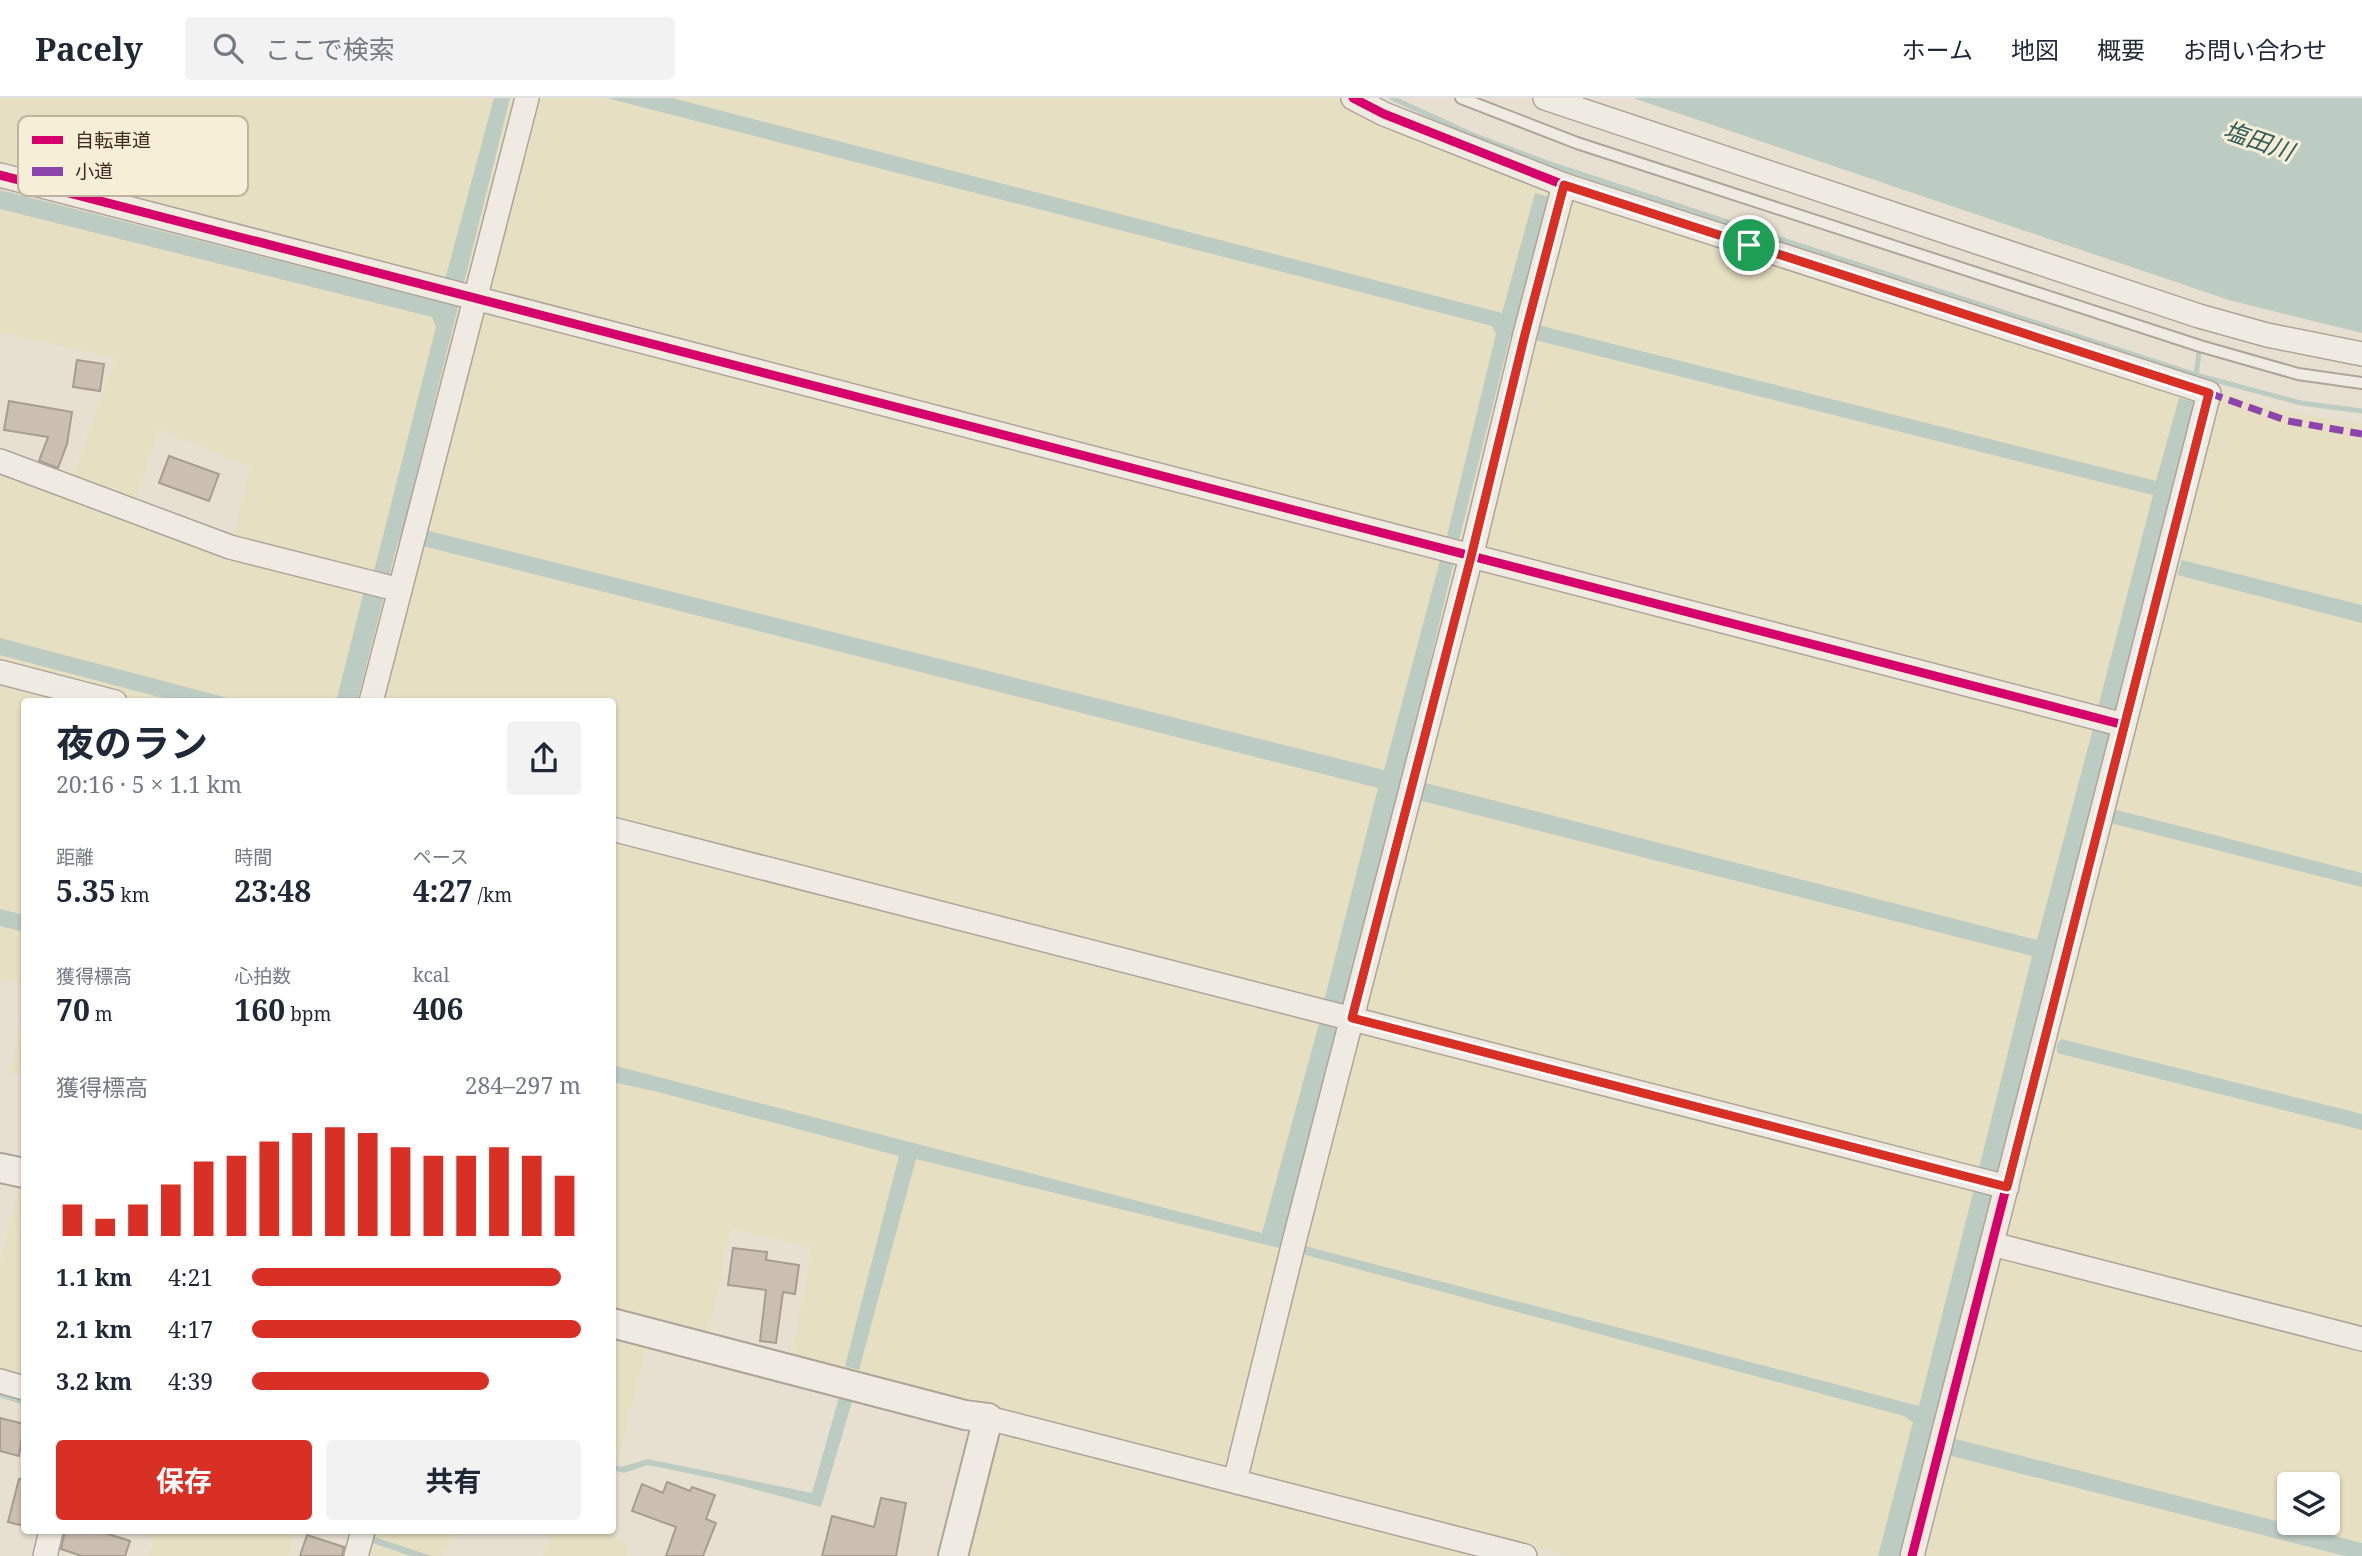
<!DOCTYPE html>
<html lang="ja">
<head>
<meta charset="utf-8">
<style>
	body { margin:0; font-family:"Noto Serif","Noto Sans JP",serif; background:#f2f2f3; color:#1f2937; height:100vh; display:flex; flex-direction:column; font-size:26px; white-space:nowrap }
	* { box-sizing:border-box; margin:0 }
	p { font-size:23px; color:#747a83 }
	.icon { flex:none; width:38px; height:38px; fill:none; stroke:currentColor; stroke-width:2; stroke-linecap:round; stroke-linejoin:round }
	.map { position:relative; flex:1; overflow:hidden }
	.details { position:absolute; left:21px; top:600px; width:595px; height:836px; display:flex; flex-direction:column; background:#fff; border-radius:7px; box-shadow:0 2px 5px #0004 }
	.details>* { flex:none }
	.controls { position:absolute; left:2277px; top:1374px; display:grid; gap:14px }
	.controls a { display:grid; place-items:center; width:63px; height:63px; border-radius:7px; background:#fff; box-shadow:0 2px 5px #0004; font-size:35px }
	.pin { position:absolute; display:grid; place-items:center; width:60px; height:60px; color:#fff; margin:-30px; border:4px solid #fff; border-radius:50%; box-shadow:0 2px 7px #0007 }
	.round { display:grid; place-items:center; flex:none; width:74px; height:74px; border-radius:7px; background:#f2f2f3 }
	.overview { display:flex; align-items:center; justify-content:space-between; height:119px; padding:0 35px }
	h1 { font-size:38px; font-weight:700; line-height:52px }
	.figures { display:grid; grid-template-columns:repeat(3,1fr); gap:10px; height:119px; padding:7px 35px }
	.figures div { display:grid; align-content:center }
	.figures b { font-size:30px; font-weight:700 }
	.figures small { font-size:19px; font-weight:400 }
	.figures p { font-size:19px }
	.chart { height:196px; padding:14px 35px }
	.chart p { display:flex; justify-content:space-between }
	.chart svg { width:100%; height:126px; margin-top:7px; stroke:#d93025; stroke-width:6 }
	.primary-button { display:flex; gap:14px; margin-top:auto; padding:14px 35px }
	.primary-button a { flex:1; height:80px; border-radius:7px; background:#d93025; color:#fff; font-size:28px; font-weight:700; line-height:80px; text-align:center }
	.primary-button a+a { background:#f2f2f3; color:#1f2937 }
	ul { padding:0 35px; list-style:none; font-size:23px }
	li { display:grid; grid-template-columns:112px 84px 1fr; align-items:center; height:52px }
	li i { height:18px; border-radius:9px; background:#d93025 }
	header { display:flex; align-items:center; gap:42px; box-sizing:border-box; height:98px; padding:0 35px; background:#fff; border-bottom:2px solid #e0e1e3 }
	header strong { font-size:33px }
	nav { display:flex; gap:38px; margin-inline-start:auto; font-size:24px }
	.search { width:490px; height:63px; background:#f2f2f3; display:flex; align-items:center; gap:18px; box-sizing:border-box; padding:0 24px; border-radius:7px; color:#747a83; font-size:26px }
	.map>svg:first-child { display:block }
	.farmland { fill:#e6dfc2; fill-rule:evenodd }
	.water { fill:#bcccc2 }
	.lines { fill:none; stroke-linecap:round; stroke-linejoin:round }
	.stream { stroke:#bcccc2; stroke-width:5 }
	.building { fill:#cbbfb2; stroke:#a89c90; stroke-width:2 }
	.service-casing { stroke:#ada599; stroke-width:14 }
	.minor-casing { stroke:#ada599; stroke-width:26 }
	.tertiary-casing { stroke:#ada599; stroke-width:32 }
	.service { stroke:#efebe3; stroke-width:10 }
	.minor { stroke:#efebe3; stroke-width:23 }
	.tertiary { stroke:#efebe3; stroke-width:28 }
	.quiet { stroke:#8e44ad; stroke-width:7; stroke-dasharray:14 7; stroke-linecap:butt }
	.cycleway-casing { stroke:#f7eed8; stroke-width:13 }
	.cycleway { stroke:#d6006c; stroke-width:9 }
	.route-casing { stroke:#fff; stroke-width:14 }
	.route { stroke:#d93025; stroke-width:9 }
	.labels { text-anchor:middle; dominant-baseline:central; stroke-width:6; stroke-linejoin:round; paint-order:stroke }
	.water-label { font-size:24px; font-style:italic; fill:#2f5d5a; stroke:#f7eed8 }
	.key { fill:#f7eed8; stroke:#bfb4a1; stroke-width:2 }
	.key-label { font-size:19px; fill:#3d2e20 }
</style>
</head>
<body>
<header>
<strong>Pacely</strong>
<div class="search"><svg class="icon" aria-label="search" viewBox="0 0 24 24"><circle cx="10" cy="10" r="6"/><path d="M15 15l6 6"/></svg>ここで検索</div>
<nav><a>ホーム</a><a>地図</a><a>概要</a><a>お問い合わせ</a></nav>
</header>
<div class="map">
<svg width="2362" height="1458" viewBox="0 0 2362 1458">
	<rect width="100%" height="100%" fill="#e7e0d1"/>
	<!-- farmland -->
	<g class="farmland">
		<path d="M0,0H1366L1562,80L2277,312L2362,326V1458H1570L792,1257L812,1149L731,1130L709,1234L613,1208L612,604H24V887L0,882V367L67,394L115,260L0,234ZM159,331L250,369L229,455L130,418ZM2289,1386H2328V1424H2289Z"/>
		<polygon points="24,909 24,979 9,976"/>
		<polygon points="18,1089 24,1090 24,1282 0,1274 0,1166"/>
		<polygon points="613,1239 647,1248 619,1359 613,1376"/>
		<polygon points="1009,1336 1488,1458 966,1458 995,1343"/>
		<polygon points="135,1433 296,1433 288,1458 147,1458 154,1443"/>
		<polygon points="374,1433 454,1433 442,1456 446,1458 366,1458"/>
		<polygon points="552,1433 608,1433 629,1449 626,1458 542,1458"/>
	</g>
	<!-- water -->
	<g class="water">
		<polygon points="494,0 510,0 404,426 409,428 404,444 398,443 357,604 336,604 365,489 372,481 436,229 432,219 0,111 0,92 439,204"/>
		<polygon points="607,0 672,0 1502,215 1535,95 1549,99 1516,220 1523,224 1519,238 1510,239 1458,446 1446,442 1496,236 1492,228"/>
		<polygon points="1633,0 2362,0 2362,235 2229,202"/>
		<polygon points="1534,226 2156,383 2179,300 2194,304 2115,617 2097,613 2153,397 1531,241"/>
		<polygon points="425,432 1384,672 1441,459 1454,463 1403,679 1343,909 1324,903 1378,690 419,447"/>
		<polygon points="2182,462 2362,507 2362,525 2177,477"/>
		<polygon points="0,540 243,604 178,604 0,557"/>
		<path d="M2094,627L2112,630L2092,702L2094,713L2088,721L2035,928L2038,941L2030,948L1997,1074L1991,1073L1992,1095L1932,1329C1934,1340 1933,1351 1925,1359L1899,1458H1878L1913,1324L1904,1318L1287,1152L916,1061L859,1272L845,1268L899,1058L658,994L613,984L612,967L1262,1135L1320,922L1338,927L1285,1138L1297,1146L1919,1308L1974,1091L1979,1092L1984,1071L1979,1070L2032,858L1414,701L1418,683L2037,842Z"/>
		<polygon points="2113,711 2362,775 2362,789 2110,725"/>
		<polygon points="0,811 24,817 24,834 0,828"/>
		<polygon points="2061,941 2362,1016 2362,1032 2057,955 2057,947"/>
		<polygon points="841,1292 854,1297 821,1409 716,1381 648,1367 624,1375 613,1372 612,1367 621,1369 648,1361 812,1395"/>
		<polygon points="1952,1340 2362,1445 2362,1458 2345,1458 1948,1357"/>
		<polygon points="371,1438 432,1458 411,1458 369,1444"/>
	</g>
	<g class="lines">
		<!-- stream -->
		<g class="stream">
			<polyline points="1392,0 1473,37 1553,67 2196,277 2301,305 2362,313"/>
			<polyline points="2196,277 2199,255"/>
			<polyline points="0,1297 24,1304"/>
		</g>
	</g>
	<!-- building -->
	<g class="building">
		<polygon points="77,262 104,266 100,293 73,289"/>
		<polygon points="9,303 72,314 67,346 58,370 39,363 48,339 4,332"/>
		<polygon points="169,358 219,376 209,403 159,385"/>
		<polygon points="733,1150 767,1154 766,1162 799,1167 795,1196 783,1194 776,1245 760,1243 766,1192 728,1187"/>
		<polygon points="0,1320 24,1326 19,1358 0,1353"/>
		<polygon points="19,1381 24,1381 24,1428 8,1424"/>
		<polygon points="667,1384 690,1393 692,1389 715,1397 706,1421 716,1425 703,1458 666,1458 676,1429 632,1413 642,1386 663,1395"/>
		<polygon points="881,1400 906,1405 896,1458 822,1458 832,1418 874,1429"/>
		<polygon points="65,1433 99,1433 130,1443 125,1458 82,1458 61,1451"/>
		<polygon points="307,1437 344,1449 342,1458 300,1458"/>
	</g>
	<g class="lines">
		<!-- service casing -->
		<g class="service-casing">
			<polyline id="service" points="1461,0 1577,45 2200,248 2298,276 2362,285"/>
		</g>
		<!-- minor casing -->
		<g class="minor-casing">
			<g id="minor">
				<polyline points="1353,0 1384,16 1564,87 2209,295 1912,1458"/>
				<polyline points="1545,0 2199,218 2267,237 2362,256"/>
				<polyline points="0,77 2124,627"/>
				<polyline points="0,363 230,449 400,492"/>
				<polyline points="0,574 115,604"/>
				<polyline points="371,604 527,0"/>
				<polyline points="612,731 2007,1089"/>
				<polyline points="1992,1146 2362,1241"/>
				<polyline points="0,1283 24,1290"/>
				<polyline points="988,1320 1525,1458"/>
				<polyline points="1235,1383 1295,1140 1471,459 1525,236 1564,87"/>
				<polyline points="45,1458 51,1433"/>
				<polyline points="356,1458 363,1433"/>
			</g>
		</g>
		<!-- tertiary casing -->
		<g class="tertiary-casing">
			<g id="tertiary">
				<polyline points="0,1070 24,1075"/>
				<polyline points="612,1225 965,1317 988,1320 953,1458"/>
			</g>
		</g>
		<!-- service -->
		<use href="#service" class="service"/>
		<!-- minor -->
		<use href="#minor" class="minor"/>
		<!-- tertiary -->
		<use href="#tertiary" class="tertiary"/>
		<!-- quiet -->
		<polyline class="quiet" points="2209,295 2288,323 2362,336"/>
		<!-- cycleway casing -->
		<g class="cycleway-casing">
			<g id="cycleway">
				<polyline points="1353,0 1384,16 1564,87 2209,295 1912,1458"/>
				<polyline points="0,77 2124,627"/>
			</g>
		</g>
		<!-- cycleway -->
		<use href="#cycleway" class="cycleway"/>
	</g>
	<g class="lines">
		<!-- route casing -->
		<g class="route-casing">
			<polygon id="route" points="1564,87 2209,295 2007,1089 1352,920 1471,459 1525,236"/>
		</g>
		<!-- route -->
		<use href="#route" class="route"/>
	</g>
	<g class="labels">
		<!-- water labels -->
		<g class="water-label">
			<text transform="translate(2259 42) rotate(19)">塩田川</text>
		</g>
	</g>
	<!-- legend -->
	<rect x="18" y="18" width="230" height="80" rx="10" class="key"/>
	<rect x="32" y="38" width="31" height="8" fill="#d6006c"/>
	<rect x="32" y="69" width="31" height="9" fill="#8e44ad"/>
	<g class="key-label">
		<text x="75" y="49">自転車道</text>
		<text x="75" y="80">小道</text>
	</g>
</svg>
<div class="controls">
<a><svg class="icon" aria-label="layers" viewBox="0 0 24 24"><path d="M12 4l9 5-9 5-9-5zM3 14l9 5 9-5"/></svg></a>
</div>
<div class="pin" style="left:1749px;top:147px;background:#1e9e55"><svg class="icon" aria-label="arrive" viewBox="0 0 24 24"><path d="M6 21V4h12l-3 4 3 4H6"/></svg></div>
<section class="details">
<div class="overview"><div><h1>夜のラン</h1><p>20:16 · 5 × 1.1 km</p></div><a class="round"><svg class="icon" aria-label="share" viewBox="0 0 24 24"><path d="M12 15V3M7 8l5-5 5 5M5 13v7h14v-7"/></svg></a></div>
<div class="figures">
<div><p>距離</p><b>5.35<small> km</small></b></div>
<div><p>時間</p><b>23:48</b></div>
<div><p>ペース</p><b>4:27<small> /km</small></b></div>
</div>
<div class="figures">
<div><p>獲得標高</p><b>70<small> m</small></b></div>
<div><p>心拍数</p><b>160<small> bpm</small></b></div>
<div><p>kcal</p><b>406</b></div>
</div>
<div class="chart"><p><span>獲得標高</span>284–297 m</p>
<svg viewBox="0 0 160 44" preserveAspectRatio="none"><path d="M5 44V33M15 44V38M25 44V33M35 44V26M45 44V18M55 44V16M65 44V11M75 44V8M85 44V6M95 44V8M105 44V13M115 44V16M125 44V16M135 44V13M145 44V16M155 44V23"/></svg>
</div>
<ul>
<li><b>1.1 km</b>4:21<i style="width:94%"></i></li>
<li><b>2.1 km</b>4:17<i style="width:100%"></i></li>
<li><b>3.2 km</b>4:39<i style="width:72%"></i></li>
</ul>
<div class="primary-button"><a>保存</a><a>共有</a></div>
</section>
</div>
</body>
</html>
